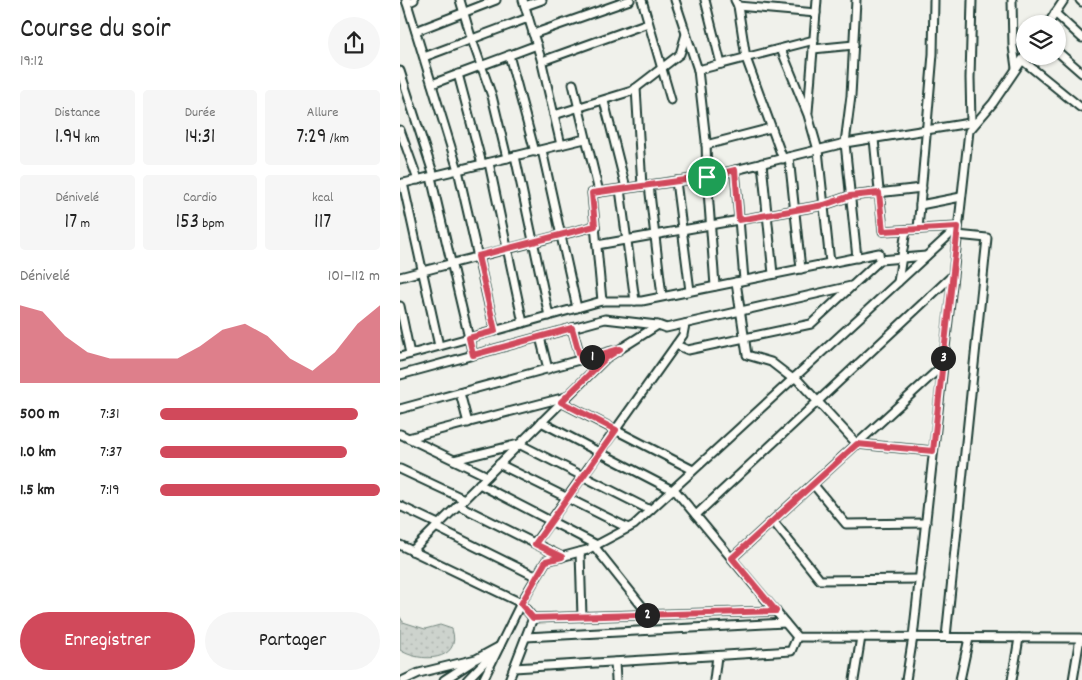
<!DOCTYPE html>
<html lang="fr">
<head>
<meta charset="utf-8">
<style>
	body { margin:0; font-family:Dekko,sans-serif; background:#f6f6f6; color:#222; height:100vh; display:flex; flex-direction:column; font-size:19px; white-space:nowrap }
	* { box-sizing:border-box; margin:0 }
	p { font-size:16px; color:#767676 }
	.icon { flex:none; width:28px; height:28px; fill:none; stroke:currentColor; stroke-width:2; stroke-linecap:round; stroke-linejoin:round }
	.map { position:relative; flex:1; overflow:hidden }
	.side { display:flex; flex-direction:column; background:#fff; width:400px }
	.side>* { flex:none }
	.fabs { position:absolute; left:616px; top:15px; display:grid; gap:10px }
	.fabs a { display:grid; place-items:center; width:50px; height:50px; border-radius:50%; background:#fff; box-shadow:0 1px 4px #0004; font-size:25px }
	.pin { position:absolute; display:grid; place-items:center; width:42px; height:42px; color:#fff; margin:-21px; border:2px solid #fff; border-radius:50%; box-shadow:0 1px 5px #0007 }
	.km { position:absolute; width:25px; height:25px; margin:-12px; border-radius:50%; background:#222; color:#fff; font-size:14px; line-height:25px; text-align:center }
	.round { display:grid; place-items:center; flex:none; width:52px; height:52px; border-radius:26px; background:#f6f6f6 }
	.head { display:flex; align-items:center; justify-content:space-between; height:85px; padding:0 20px }
	h1 { font-size:28px; font-weight:600; line-height:38px }
	.metrics { display:grid; grid-template-columns:repeat(3,1fr); gap:8px; height:85px; padding:5px 20px }
	.metrics div { display:grid; align-content:center; border-radius:5px; background:#f6f6f6; text-align:center }
	.metrics b { font-size:21px; font-weight:600 }
	.metrics small { font-size:14px; font-weight:400 }
	.metrics p { font-size:14px }
	.chart { height:140px; padding:10px 20px }
	.chart p { display:flex; justify-content:space-between }
	.chart svg { width:100%; height:90px; margin-top:5px; fill:#d1495b; opacity:.7 }
	.button { display:flex; gap:10px; margin-top:auto; padding:10px 20px }
	.button a { flex:1; height:58px; border-radius:30px; background:#d1495b; color:#fff; font-size:20px; font-weight:600; line-height:58px; text-align:center }
	.button a+a { background:#f6f6f6; color:#222 }
	ul { padding:0 20px; list-style:none; font-size:16px }
	li { display:grid; grid-template-columns:80px 60px 1fr; align-items:center; height:38px }
	li i { height:12px; border-radius:6px; background:#d1495b }
	main { display:flex; flex:1; min-height:0 }
	.map>svg:first-child { display:block }
	.green { fill:url(#green-dots); stroke:#768880 }
	.lines { fill:none; stroke-linecap:round; stroke-linejoin:round }
	.minor-casing { stroke:#1f3d34; stroke-width:11 }
	.minor { stroke:#fdfcf7; stroke-width:7 }
	.route-casing { stroke:#fff; stroke-width:10 }
	.route { stroke:#d1495b; stroke-width:6 }
</style>
</head>
<body>
<main>
<section class="side">
<div class="head"><div><h1>Course du soir</h1><p>19:12</p></div><a class="round"><svg class="icon" aria-label="share" viewBox="0 0 24 24"><path d="M12 15V3M7 8l5-5 5 5M5 13v7h14v-7"/></svg></a></div>
<div class="metrics">
<div><p>Distance</p><b>1.94<small> km</small></b></div>
<div><p>Durée</p><b>14:31</b></div>
<div><p>Allure</p><b>7:29<small> /km</small></b></div>
</div>
<div class="metrics">
<div><p>Dénivelé</p><b>17<small> m</small></b></div>
<div><p>Cardio</p><b>153<small> bpm</small></b></div>
<div><p>kcal</p><b>117</b></div>
</div>
<div class="chart"><p><span>Dénivelé</span>101–112 m</p>
<svg viewBox="0 0 160 44" preserveAspectRatio="none"><path d="M0 44V6L10 9L20 21L30 29L40 32L50 32L60 32L70 32L80 26L90 18L100 15L110 21L120 32L130 38L140 29L150 15L160 6V44z"/></svg>
</div>
<ul>
<li><b>500 m</b>7:31<i style="width:90%"></i></li>
<li><b>1.0 km</b>7:37<i style="width:85%"></i></li>
<li><b>1.5 km</b>7:19<i style="width:100%"></i></li>
</ul>
<div class="button"><a>Enregistrer</a><a>Partager</a></div>
</section>
<div class="map">
<svg width="682" height="680" viewBox="0 0 682 680">
	<defs>
		<pattern id="green-dots" width="8" height="8" patternUnits="userSpaceOnUse" patternTransform="scale(1.25)"><rect width="8" height="8" fill="#cdd3cd"/><path d="M2 2h.1M6 6h.1" fill="none" stroke="#b0b6b1" stroke-width="1.8" stroke-linecap="round"/></pattern>
	</defs>
	<rect width="100%" height="100%" fill="#f0f1eb"/>
	<filter id="ink" filterUnits="userSpaceOnUse"><feTurbulence type="fractalNoise" baseFrequency=".02" numOctaves="2"/><feDisplacementMap in="SourceGraphic" scale="10" xChannelSelector="R" yChannelSelector="G"/><feConvolveMatrix kernelMatrix="1 2 1 2 8 2 1 2 1" color-interpolation-filters="sRGB"/></filter>
	<g filter="url(#ink)">
		<!-- green -->
		<path class="green" d="M0,617L3,622L25,629L40,625L52,629C63,662 19,663 0,650Z"/>
		<g class="lines">
			<!-- minor casing -->
			<g class="minor-casing">
				<g id="minor">
					<polyline points="6,0 58,170 95,331"/>
					<polyline points="60,0 71,37 92,96 107,158"/>
					<polyline points="123,0 141,59 161,145"/>
					<polyline points="242,0 271,100"/>
					<polyline points="275,0 298,70 306,141 307,177 315,286"/>
					<polyline points="305,0 321,64"/>
					<polyline points="335,0 338,6 346,58 383,159"/>
					<polyline points="456,0 451,96 445,143 457,258"/>
					<polyline points="612,0 613,46 616,68"/>
					<polyline points="680,0 682,2"/>
					<polyline points="7,3 14,0"/>
					<polyline points="125,6 142,0"/>
					<polyline points="338,6 416,13"/>
					<polyline points="655,13 682,38"/>
					<polyline points="648,24 664,0"/>
					<polyline points="16,31 96,0"/>
					<polyline points="133,34 230,0"/>
					<polyline points="381,49 408,115 418,150 430,263"/>
					<polyline points="413,49 454,45"/>
					<polyline points="658,52 682,73"/>
					<polyline points="109,55 135,152"/>
					<polyline points="24,57 128,18"/>
					<polyline points="622,60 680,107"/>
					<polyline points="142,61 248,23"/>
					<polyline points="298,70 414,40"/>
					<polyline points="0,71 34,176"/>
					<polyline points="58,74 82,164"/>
					<polyline points="32,84 137,45"/>
					<polyline points="173,84 199,192"/>
					<polyline points="236,88 242,186"/>
					<polyline points="204,101 226,188"/>
					<polyline points="408,112 417,0"/>
					<polyline points="154,115 232,91 280,54 286,34"/>
					<polyline points="571,123 570,78 572,0"/>
					<polyline points="0,130 18,180"/>
					<polyline points="474,139 483,231 557,227"/>
					<polyline points="306,145 371,128"/>
					<polyline points="142,150 177,308"/>
					<polyline points="115,156 149,316"/>
					<polyline points="389,157 401,269"/>
					<polyline points="89,163 123,323"/>
					<polyline points="362,163 373,274"/>
					<polyline points="335,170 344,280"/>
					<polyline points="31,177 73,355"/>
					<polyline points="276,181 290,291"/>
					<polyline points="3,183 39,346"/>
					<polyline points="0,184 185,139"/>
					<polyline points="249,185 262,296"/>
					<polyline points="220,189 235,301"/>
					<polyline points="520,205 561,197"/>
					<polyline points="518,229 533,54 534,0"/>
					<polyline points="197,245 424,205 450,196 522,188"/>
					<polyline points="480,260 526,256"/>
					<polyline points="0,277 195,226"/>
					<polyline points="336,282 347,355 371,362 393,379"/>
					<polyline points="498,282 506,230"/>
					<polyline points="202,301 192,193 307,177 445,143 576,122"/>
					<polyline points="0,306 10,354"/>
					<polyline points="172,328 181,359"/>
					<polyline points="140,337 148,369"/>
					<polyline points="0,357 202,301 242,301 479,253 480,260 411,324 288,350 276,345"/>
					<polyline points="0,375 205,319 257,325"/>
					<polyline points="395,377 457,444 533,451"/>
					<polyline points="60,393 68,423"/>
					<polyline points="161,402 293,470"/>
					<polyline points="0,409 212,351"/>
					<polyline points="141,422 272,490"/>
					<polyline points="0,434 87,476"/>
					<polyline points="8,438 166,397"/>
					<polyline points="54,460 119,444 250,510"/>
					<polyline points="99,464 228,528"/>
					<polyline points="0,469 64,499"/>
					<polyline points="79,484 197,545"/>
					<polyline points="413,484 446,524 526,523"/>
					<polyline points="274,489 397,637 680,638 673,680"/>
					<polyline points="58,505 162,557"/>
					<polyline points="0,506 38,524"/>
					<polyline points="296,515 552,276"/>
					<polyline points="373,521 420,580 520,579"/>
					<polyline points="36,527 137,577"/>
					<polyline points="135,543 283,335 285,324"/>
					<polyline points="0,545 121,603 133,618 376,611"/>
					<polyline points="194,546 249,615"/>
					<polyline points="12,551 206,358 258,325 266,328 451,286"/>
					<polyline points="180,552 182,617"/>
					<polyline points="332,558 542,366"/>
					<polyline points="126,637 385,623"/>
					<polyline points="546,637 587,238 557,235"/>
					<polyline points="215,662 216,680"/>
					<polyline points="114,668 391,651 397,637"/>
					<polyline points="4,680 19,673 76,659 100,646 67,680"/>
					<polyline points="44,680 72,662"/>
					<polyline points="83,680 121,603 146,561 187,550 234,525 558,227"/>
					<polyline points="109,680 133,618"/>
					<polyline points="314,680 317,656"/>
					<polyline points="454,680 461,637"/>
					<polyline points="506,680 513,637 569,131 593,103 625,56"/>
					<polyline points="560,680 569,638"/>
					<polyline points="612,680 619,638"/>
				</g>
			</g>
			<!-- minor -->
			<use href="#minor" class="minor"/>
		</g>
	</g>
	<g class="lines" filter="url(#ink)">
		<!-- route casing -->
		<g class="route-casing">
			<polygon id="route" points="335,170 339,220 424,205 450,196 479,193 483,231 558,227 533,451 457,444 332,558 376,611 133,618 121,604 146,561 162,557 135,544 216,430 161,402 206,358 220,349 181,360 172,328 73,355 69,338 95,331 78,256 195,226 192,193 307,177"/>
		</g>
		<!-- route -->
		<use href="#route" class="route"/>
	</g>
</svg>
<div class="fabs">
<a><svg class="icon" aria-label="layers" viewBox="0 0 24 24"><path d="M12 4l9 5-9 5-9-5zM3 14l9 5 9-5"/></svg></a>
</div>
<div class="pin" style="left:307px;top:177px;background:#1e9e55"><svg class="icon" aria-label="arrive" viewBox="0 0 24 24"><path d="M6 21V4h12l-3 4 3 4H6"/></svg></div>
<b class="km" style="left:192px;top:357px">1</b>
<b class="km" style="left:247px;top:615px">2</b>
<b class="km" style="left:543px;top:358px">3</b>
</div>
</main>
</body>
</html>
